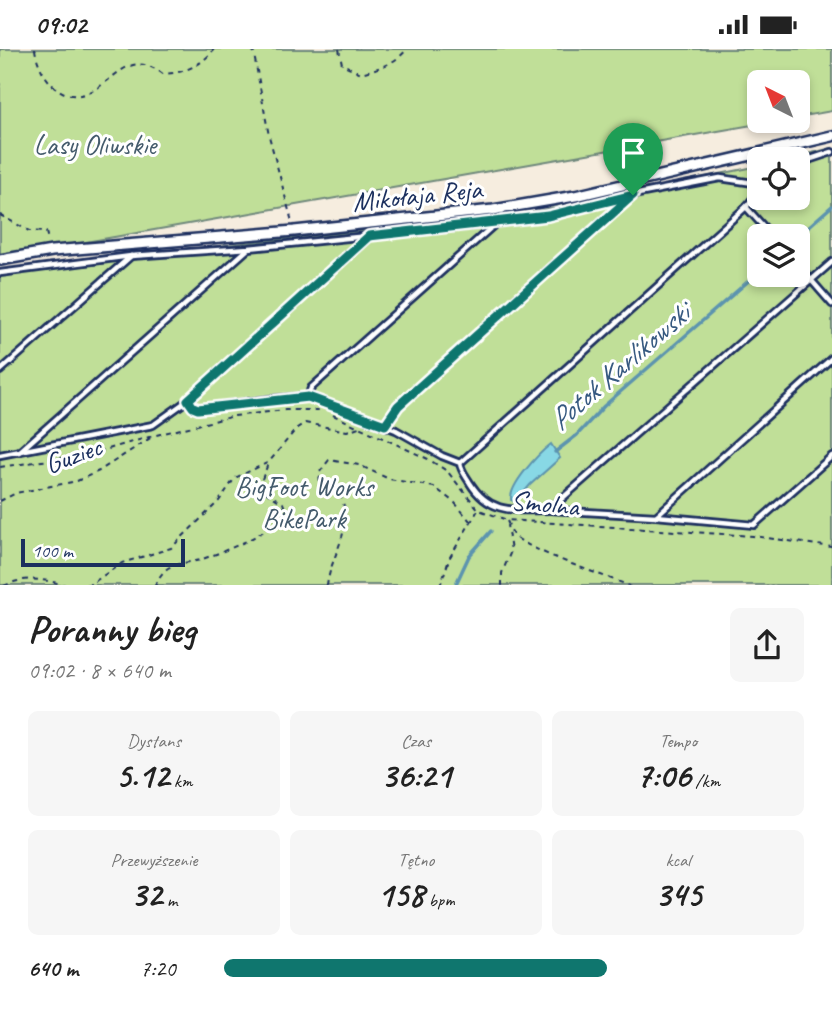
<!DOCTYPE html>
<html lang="pl">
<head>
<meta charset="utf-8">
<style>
	body { margin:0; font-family:Caveat,sans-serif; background:#f6f6f6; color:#222; height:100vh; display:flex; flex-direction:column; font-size:26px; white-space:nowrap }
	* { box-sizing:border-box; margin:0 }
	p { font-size:23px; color:#767676 }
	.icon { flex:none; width:38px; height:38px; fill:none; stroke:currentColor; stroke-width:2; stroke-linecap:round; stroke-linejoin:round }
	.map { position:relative; height:536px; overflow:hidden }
	.sheet { display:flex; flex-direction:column; background:#fff; flex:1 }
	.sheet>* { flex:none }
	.needle { width:46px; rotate:318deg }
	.buttons { position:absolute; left:747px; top:21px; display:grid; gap:14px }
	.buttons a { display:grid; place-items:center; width:63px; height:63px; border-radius:10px; background:#fff; box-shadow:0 4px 10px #0003; font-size:35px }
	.scale { position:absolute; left:21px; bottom:18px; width:164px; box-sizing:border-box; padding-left:7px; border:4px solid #1b2f5e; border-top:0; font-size:19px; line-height:24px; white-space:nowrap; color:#1b2f5e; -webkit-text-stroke:5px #fff; paint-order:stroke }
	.pin { position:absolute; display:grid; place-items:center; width:60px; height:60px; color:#fff; margin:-72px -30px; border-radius:50% 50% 50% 0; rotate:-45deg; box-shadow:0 0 7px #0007 }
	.pin .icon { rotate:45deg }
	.round { display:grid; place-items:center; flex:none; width:74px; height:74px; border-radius:10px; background:#f6f6f6 }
	.head { display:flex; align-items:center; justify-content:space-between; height:119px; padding:0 28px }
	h1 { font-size:38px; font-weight:600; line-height:52px }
	.stats { display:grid; grid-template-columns:repeat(3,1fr); gap:10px; height:119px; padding:7px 28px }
	.stats div { display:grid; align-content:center; border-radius:10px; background:#f6f6f6; text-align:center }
	.stats b { font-size:35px; font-weight:600 }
	.stats small { font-size:19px; font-weight:400 }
	.stats p { font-size:19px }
	ul { padding:0 28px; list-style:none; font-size:23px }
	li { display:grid; grid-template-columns:112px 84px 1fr; align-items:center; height:52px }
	li i { height:18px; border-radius:9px; background:#0f766e }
	.status { display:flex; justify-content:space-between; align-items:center; height:49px; padding:0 35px; background:#fff; direction:ltr }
	.status svg { height:19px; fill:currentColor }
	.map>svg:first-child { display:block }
	.green { fill:#c0df98; stroke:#6e877b; stroke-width:2; fill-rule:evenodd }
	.water { fill:#88d8e5; stroke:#5c94af; stroke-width:2 }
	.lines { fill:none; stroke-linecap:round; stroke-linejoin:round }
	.stream { stroke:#5c94af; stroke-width:3.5 }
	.service-casing { stroke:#1b2f5e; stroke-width:10 }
	.minor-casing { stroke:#1b2f5e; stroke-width:14 }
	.path { stroke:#1b2f5e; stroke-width:2; stroke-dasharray:5 5; stroke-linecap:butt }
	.service { stroke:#fff; stroke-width:4.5 }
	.minor { stroke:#fff; stroke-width:9 }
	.route-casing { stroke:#fff; stroke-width:14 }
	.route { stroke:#0f766e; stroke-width:9 }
	.labels { text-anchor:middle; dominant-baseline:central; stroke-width:6; stroke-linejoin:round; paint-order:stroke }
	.park-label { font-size:28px; fill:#445b6c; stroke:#fff }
	.street-label { font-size:28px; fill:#1b2f5e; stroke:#fff }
	.water-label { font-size:30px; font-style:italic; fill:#365980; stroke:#fff }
</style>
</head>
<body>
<div class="status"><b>09:02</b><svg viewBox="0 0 49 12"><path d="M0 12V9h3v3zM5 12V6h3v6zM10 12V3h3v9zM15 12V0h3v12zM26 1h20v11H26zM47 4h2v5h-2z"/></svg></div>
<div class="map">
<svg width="832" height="537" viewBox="0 0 832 537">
	<rect width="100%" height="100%" fill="#f6eddf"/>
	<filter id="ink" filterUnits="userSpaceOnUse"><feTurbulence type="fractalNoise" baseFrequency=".0143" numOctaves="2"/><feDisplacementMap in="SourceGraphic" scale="14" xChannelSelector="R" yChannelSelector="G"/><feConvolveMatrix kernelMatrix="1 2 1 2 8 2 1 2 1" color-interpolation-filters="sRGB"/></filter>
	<g filter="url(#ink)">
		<!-- green -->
		<g class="green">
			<polygon points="0,0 832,0 832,62 798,68 798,33 760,33 760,72 775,72 0,208"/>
			<path d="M832,99V536H0V223L261,192L524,165L759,117L760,149H798V110H787ZM760,187H798V226H760Z"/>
		</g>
		<!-- water -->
		<path class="water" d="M551,395L560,409L530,436L516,453L511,451C509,436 538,405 551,395Z"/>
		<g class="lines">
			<!-- stream -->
			<g class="stream">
				<polyline points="798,187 832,157"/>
				<polyline points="555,403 577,386 604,357 760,222"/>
				<polyline points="455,537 469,507 491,482"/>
			</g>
			<!-- service casing -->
			<g class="service-casing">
				<g id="service">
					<polyline points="798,118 811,110 832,103"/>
					<polyline points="746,158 772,187"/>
					<polyline points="798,216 832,255"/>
					<polyline points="0,224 131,207 249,199 496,174 548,167 633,146 720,129 760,135"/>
					<polyline points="0,322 131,207"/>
					<polyline points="308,348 311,339 494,176"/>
					<path d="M188,351L193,358L198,360C226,357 291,344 315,350L396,381L442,407L460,414C461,422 466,427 470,434C490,466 515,461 549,461L832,213"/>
					<polyline points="385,376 398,357 632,146"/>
					<polyline points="19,403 248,200"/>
					<polyline points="0,406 153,376 188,351 368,188"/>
					<polyline points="460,414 746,158 760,141"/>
					<polyline points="550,461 656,467 754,476 832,407"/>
					<polyline points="656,467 832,309"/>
				</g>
			</g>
			<!-- minor casing -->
			<g class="minor-casing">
				<polyline id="minor" points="0,211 52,202 294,182 493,161 575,147 832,87"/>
			</g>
			<!-- path -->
			<g class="path">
				<path d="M35,0C38,25 61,57 90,43C117,30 129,0 163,25C183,24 202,17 214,0"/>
				<polyline points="253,0 269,87 292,173"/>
				<path d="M339,0L342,15L361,24C379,19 395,15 407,0"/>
				<polyline points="0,166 29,182 46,183 48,191"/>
				<polyline points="333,366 428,410 447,422 479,461 507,471 753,487 832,498"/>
				<polyline points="0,418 91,405 156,386 234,367 285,361 322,361"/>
				<polyline points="0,452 16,444 77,432 99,422 152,388"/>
				<path d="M507,472C509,476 511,483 515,487C527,501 608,528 630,537"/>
				<path d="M4,537C26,526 46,531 69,537"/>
				<polyline points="76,537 91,535 122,514 171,499 219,452 235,429 269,413 297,379 305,374 347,382 359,378"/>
				<path d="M155,537C158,530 162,523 168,519C178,513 190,514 200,511C227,501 269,486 286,462L283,454L262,441V430L268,415"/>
				<path d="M327,537C330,511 347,489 345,464C345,457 341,449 339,442L320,433L319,424L329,411L359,416L389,430L434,438L455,454L470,472"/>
				<polyline points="440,537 450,508 478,461"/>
				<polyline points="502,537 502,524 511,502 507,476"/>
			</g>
			<!-- service -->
			<use href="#service" class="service"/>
			<!-- minor -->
			<use href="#minor" class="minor"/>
		</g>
	</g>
	<g class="lines" filter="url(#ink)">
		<!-- route casing -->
		<g class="route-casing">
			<polygon id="route" points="633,146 398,357 385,376 308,348 198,360 193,358 188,351 369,187 548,167"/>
		</g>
		<!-- route -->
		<use href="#route" class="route"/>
	</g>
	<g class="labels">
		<!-- park labels -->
		<g class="park-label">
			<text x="95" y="95">Lasy Oliwskie</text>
			<text x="304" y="437">BigFoot Works<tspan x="304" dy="32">BikePark</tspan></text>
		</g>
		<!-- street labels -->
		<g class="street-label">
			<text transform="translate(417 146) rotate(-6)">Mikołaja Reja</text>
			<text transform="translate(73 406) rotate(-20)">Guziec</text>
			<text transform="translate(545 454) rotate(6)">Smolna</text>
		</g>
		<!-- water labels -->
		<g class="water-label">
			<text transform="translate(619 318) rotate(-41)">Potok Karlikowski</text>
		</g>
	</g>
</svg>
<div class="buttons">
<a><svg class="needle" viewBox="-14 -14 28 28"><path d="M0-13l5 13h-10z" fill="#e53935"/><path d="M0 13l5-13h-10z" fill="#767676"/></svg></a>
<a><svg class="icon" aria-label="locate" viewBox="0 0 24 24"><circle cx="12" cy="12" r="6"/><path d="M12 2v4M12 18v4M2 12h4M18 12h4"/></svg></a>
<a><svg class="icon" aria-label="layers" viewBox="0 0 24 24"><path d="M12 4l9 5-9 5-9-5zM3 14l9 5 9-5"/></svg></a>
</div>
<div class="scale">100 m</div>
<div class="pin" style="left:633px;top:146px;background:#1e9e55"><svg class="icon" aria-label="arrive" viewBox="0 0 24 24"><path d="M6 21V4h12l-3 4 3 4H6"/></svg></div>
</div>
<section class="sheet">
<div class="head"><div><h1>Poranny bieg</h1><p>09:02 · 8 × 640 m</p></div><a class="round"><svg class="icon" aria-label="share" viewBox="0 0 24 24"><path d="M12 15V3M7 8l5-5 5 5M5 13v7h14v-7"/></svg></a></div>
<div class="stats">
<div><p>Dystans</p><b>5.12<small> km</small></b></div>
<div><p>Czas</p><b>36:21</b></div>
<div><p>Tempo</p><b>7:06<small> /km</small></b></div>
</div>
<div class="stats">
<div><p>Przewyższenie</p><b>32<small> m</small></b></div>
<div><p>Tętno</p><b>158<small> bpm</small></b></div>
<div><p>kcal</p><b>345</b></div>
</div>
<ul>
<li><b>640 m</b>7:20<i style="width:66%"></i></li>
</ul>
</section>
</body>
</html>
